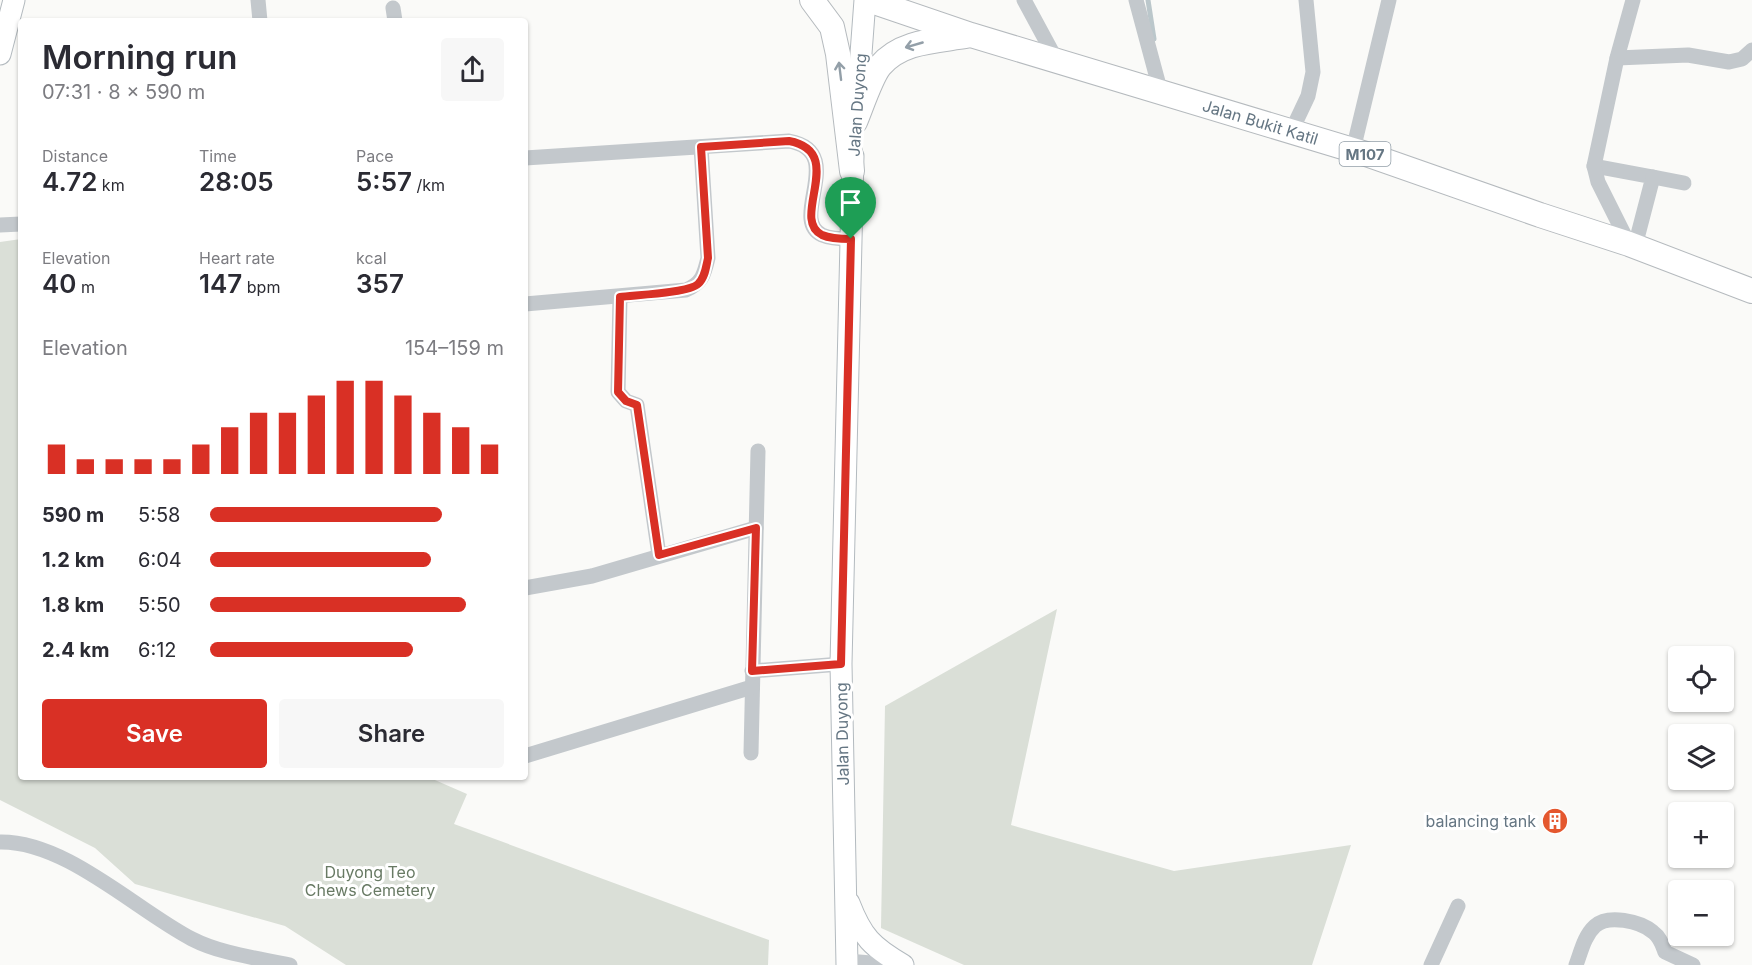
<!DOCTYPE html>
<html lang="en">
<head>
<meta charset="utf-8">
<style>
	body { margin:0; font-family:Inter,sans-serif; background:#f7f7f7; color:#2b2b33; height:100vh; display:flex; flex-direction:column; font-size:22px; white-space:nowrap }
	* { box-sizing:border-box; margin:0 }
	p { font-size:20px; color:#7c7c81 }
	.icon { flex:none; width:33px; height:33px; fill:none; stroke:currentColor; stroke-width:2; stroke-linecap:round; stroke-linejoin:round }
	.map { position:relative; flex:1; overflow:hidden }
	.details { position:absolute; left:18px; top:18px; width:510px; height:762px; display:flex; flex-direction:column; background:#fff; border-radius:6px; box-shadow:0 2px 4px #0004 }
	.details>* { flex:none }
	.tools { position:absolute; left:1668px; top:646px; display:grid; gap:12px }
	.tools a { display:grid; place-items:center; width:66px; height:66px; border-radius:6px; background:#fff; box-shadow:0 2px 4px #0004; font-size:30px }
	.pin { position:absolute; display:grid; place-items:center; width:51px; height:51px; color:#fff; margin:-62px -26px; border-radius:50% 50% 50% 0; rotate:-45deg; box-shadow:0 0 6px #0007 }
	.pin .icon { rotate:45deg }
	.round { display:grid; place-items:center; flex:none; width:63px; height:63px; border-radius:6px; background:#f7f7f7 }
	.summary { display:flex; align-items:center; justify-content:space-between; height:102px; padding:0 24px }
	h1 { font-size:33px; font-weight:600; line-height:45px }
	.figures { display:grid; grid-template-columns:repeat(3,1fr); gap:9px; height:102px; padding:6px 24px }
	.figures div { display:grid; align-content:center }
	.figures b { font-size:26px; font-weight:600 }
	.figures small { font-size:16px; font-weight:400 }
	.figures p { font-size:16px }
	.chart { height:168px; padding:12px 24px }
	.chart p { display:flex; justify-content:space-between }
	.chart svg { width:100%; height:108px; margin-top:6px; stroke:#d93025; stroke-width:6 }
	.primary-button { display:flex; gap:12px; margin-top:auto; padding:12px 24px }
	.primary-button a { flex:1; height:69px; border-radius:6px; background:#d93025; color:#fff; font-size:24px; font-weight:600; line-height:69px; text-align:center }
	.primary-button a+a { background:#f7f7f7; color:#2b2b33 }
	ul { padding:0 24px; list-style:none; font-size:20px }
	li { display:grid; grid-template-columns:96px 72px 1fr; align-items:center; height:45px }
	li i { height:15px; border-radius:8px; background:#d93025 }
	.map>svg:first-child { display:block }
	.green { fill:#dadfd7 }
	.lines { fill:none; stroke-linecap:round; stroke-linejoin:round }
	.stream { stroke:#bbc7cb; stroke-width:5 }
	.secondary-casing { stroke:#b3babf; stroke-width:23 }
	.primary-casing { stroke:#b5babe; stroke-width:26 }
	.street { stroke:#c3c8cc; stroke-width:15 }
	.secondary { stroke:#fff; stroke-width:21 }
	.primary { stroke:#fff; stroke-width:24 }
	.oneway { stroke:#939fa8 }
	.route-casing { stroke:#fff; stroke-width:12 }
	.route { stroke:#d93025; stroke-width:8 }
	.labels { text-anchor:middle; dominant-baseline:central; stroke-width:6; stroke-linejoin:round; paint-order:stroke }
	.shield { fill:#fff; stroke:#939fa8; stroke-width:1.5 }
	.shield-label { font-size:15px; font-weight:bold; fill:#657683 }
	.street-label { font-size:16px; fill:#657683; stroke:#fff }
	.poi-label { font-size:16px; fill:#657683; stroke:#fff; text-anchor:end }
	.park-label { font-size:16px; fill:#687a64; stroke:#fff }
</style>
</head>
<body>
<div class="map">
<svg width="1752" height="965" viewBox="0 0 1752 965">
	<rect width="100%" height="100%" fill="#fafaf8"/>
	<!-- green -->
	<g class="green">
		<polygon points="21,239 21,777 428,777 467,794 454,824 769,940 768,965 346,965 285,926 135,884 95,848 0,800 0,242"/>
		<polygon points="1057,609 1011,825 1174,871 1351,845 1312,965 964,965 881,928 885,706"/>
	</g>
	<g class="lines">
		<!-- stream -->
		<polyline class="stream" points="1148,0 1154,39"/>
		<!-- secondary casing -->
		<g class="secondary-casing">
			<g id="secondary">
				<polyline points="0,54 14,0"/>
				<polyline points="857,107 865,0"/>
				<path d="M849,903C862,937 872,947 903,965"/>
				<polyline points="847,965 841,664 853,156"/>
			</g>
		</g>
		<!-- primary casing -->
		<g class="primary-casing">
			<g id="primary">
				<polyline points="812,0 832,27 838,54 852,171"/>
				<path id="s1" d="M868,0L971,35L1366,154L1540,215L1629,244L1752,291"/>
				<path d="M855,122C861,108 871,77 880,66C901,41 935,41 966,36"/>
			</g>
		</g>
		<!-- street -->
		<g class="street">
			<polyline points="258,0 260,21"/>
			<polyline points="1024,0 1057,61"/>
			<polyline points="1136,0 1161,93"/>
			<polyline points="393,8 395,21"/>
			<polyline points="1617,58 1688,55 1729,62 1742,59 1752,50"/>
			<polyline points="1291,132 1308,96 1313,72 1306,0"/>
			<polyline points="1353,150 1389,0"/>
			<path d="M525,158L789,141C848,152 788,219 822,235C831,239 842,239 851,239"/>
			<polyline points="1594,166 1653,177 1635,246"/>
			<polyline points="1653,177 1684,183"/>
			<polyline points="0,225 21,224"/>
			<polyline points="1629,244 1598,182 1594,166 1617,58 1633,0"/>
			<polyline points="620,297 618,392 626,401 637,405 659,555"/>
			<path d="M525,304L686,290C702,283 704,275 708,258L701,147"/>
			<polyline points="525,588 592,576 756,528"/>
			<polyline points="752,671 841,664"/>
			<polyline points="751,753 758,451"/>
			<polyline points="525,756 752,687"/>
			<path d="M0,842C66,841 136,910 192,939C221,954 258,958 290,965"/>
			<polyline points="847,961 895,965"/>
			<polyline points="1431,965 1458,906"/>
			<path d="M1576,965C1581,952 1584,936 1595,926C1608,914 1640,921 1653,932C1660,937 1662,944 1665,952L1693,965"/>
		</g>
		<!-- secondary -->
		<use href="#secondary" class="secondary"/>
		<!-- primary -->
		<use href="#primary" class="primary"/>
	</g>
	<!-- one-way arrows -->
	<defs><path id="oneway-shaft" d="M-6 0H5M1.5-3L5.5 0L1.5 3" fill="none" stroke-width="1.6" stroke-linecap="round" stroke-linejoin="round" transform="scale(1.5)"/></defs>
	<g class="oneway">
		<use href="#oneway-shaft" transform="translate(914 45) rotate(164)"/>
		<use href="#oneway-shaft" transform="translate(840 71) rotate(-97)"/>
	</g>
	<g class="lines">
		<!-- route casing -->
		<g class="route-casing">
			<path id="route" d="M789,141C848,152 789,219 822,235C831,239 842,239 851,239L841,664L752,671L756,528L659,555L637,405L626,401L618,392L620,297C635,295 689,293 698,284C705,278 706,267 708,258L701,147Z"/>
		</g>
		<!-- route -->
		<use href="#route" class="route"/>
	</g>
	<!-- icons -->
	<defs>
		<g id="building-disc" transform="scale(1.35)"><circle r="9.5" fill="#e4572e" stroke="#fff"/><path d="M-4-6H4V6H1V3H-1V6H-4ZM-2.5-4.3h1.7v1.8h-1.7ZM.8-4.3h1.7v1.8H.8ZM-2.5-1h1.7V.8h-1.7ZM.8-1h1.7V.8H.8Z" fill="#fff"/></g>
	</defs>
	<g fill-rule="evenodd">
		<use href="#building-disc" x="1555" y="821"/>
	</g>
	<g class="labels">
		<!-- shield labels -->
		<rect class="shield" x="1339.5" y="142" width="51" height="24" rx="4.5"/>
		<g class="shield-label">
			<text x="1365" y="154">M107</text>
		</g>
		<!-- street labels -->
		<g class="street-label">
			<text transform="translate(857 105) rotate(-86)">Jalan Duyong</text>
			<text stroke="none"><textPath href="#s1" startOffset="411">Jalan Bukit Katil</textPath></text>
			<text transform="translate(842 734) rotate(-91)">Jalan Duyong</text>
		</g>
		<!-- poi labels -->
		<g class="poi-label">
			<text x="1536" y="821">balancing tank</text>
		</g>
		<!-- park labels -->
		<g class="park-label">
			<text x="370" y="872">Duyong Teo<tspan x="370" dy="18">Chews Cemetery</tspan></text>
		</g>
	</g>
</svg>
<div class="tools">
<a><svg class="icon" aria-label="locate" viewBox="0 0 24 24"><circle cx="12" cy="12" r="6"/><path d="M12 2v4M12 18v4M2 12h4M18 12h4"/></svg></a>
<a><svg class="icon" aria-label="layers" viewBox="0 0 24 24"><path d="M12 4l9 5-9 5-9-5zM3 14l9 5 9-5"/></svg></a>
<a>+</a>
<a>−</a>
</div>
<div class="pin" style="left:851px;top:239px;background:#1e9e55"><svg class="icon" aria-label="arrive" viewBox="0 0 24 24"><path d="M6 21V4h12l-3 4 3 4H6"/></svg></div>
<section class="details">
<div class="summary"><div><h1>Morning run</h1><p>07:31 · 8 × 590 m</p></div><a class="round"><svg class="icon" aria-label="share" viewBox="0 0 24 24"><path d="M12 15V3M7 8l5-5 5 5M5 13v7h14v-7"/></svg></a></div>
<div class="figures">
<div><p>Distance</p><b>4.72<small> km</small></b></div>
<div><p>Time</p><b>28:05</b></div>
<div><p>Pace</p><b>5:57<small> /km</small></b></div>
</div>
<div class="figures">
<div><p>Elevation</p><b>40<small> m</small></b></div>
<div><p>Heart rate</p><b>147<small> bpm</small></b></div>
<div><p>kcal</p><b>357</b></div>
</div>
<div class="chart"><p><span>Elevation</span>154–159 m</p>
<svg viewBox="0 0 160 44" preserveAspectRatio="none"><path d="M5 44V32M15 44V38M25 44V38M35 44V38M45 44V38M55 44V32M65 44V25M75 44V19M85 44V19M95 44V12M105 44V6M115 44V6M125 44V12M135 44V19M145 44V25M155 44V32"/></svg>
</div>
<ul>
<li><b>590 m</b>5:58<i style="width:79%"></i></li>
<li><b>1.2 km</b>6:04<i style="width:75%"></i></li>
<li><b>1.8 km</b>5:50<i style="width:87%"></i></li>
<li><b>2.4 km</b>6:12<i style="width:69%"></i></li>
</ul>
<div class="primary-button"><a>Save</a><a>Share</a></div>
</section>
</div>
</body>
</html>
